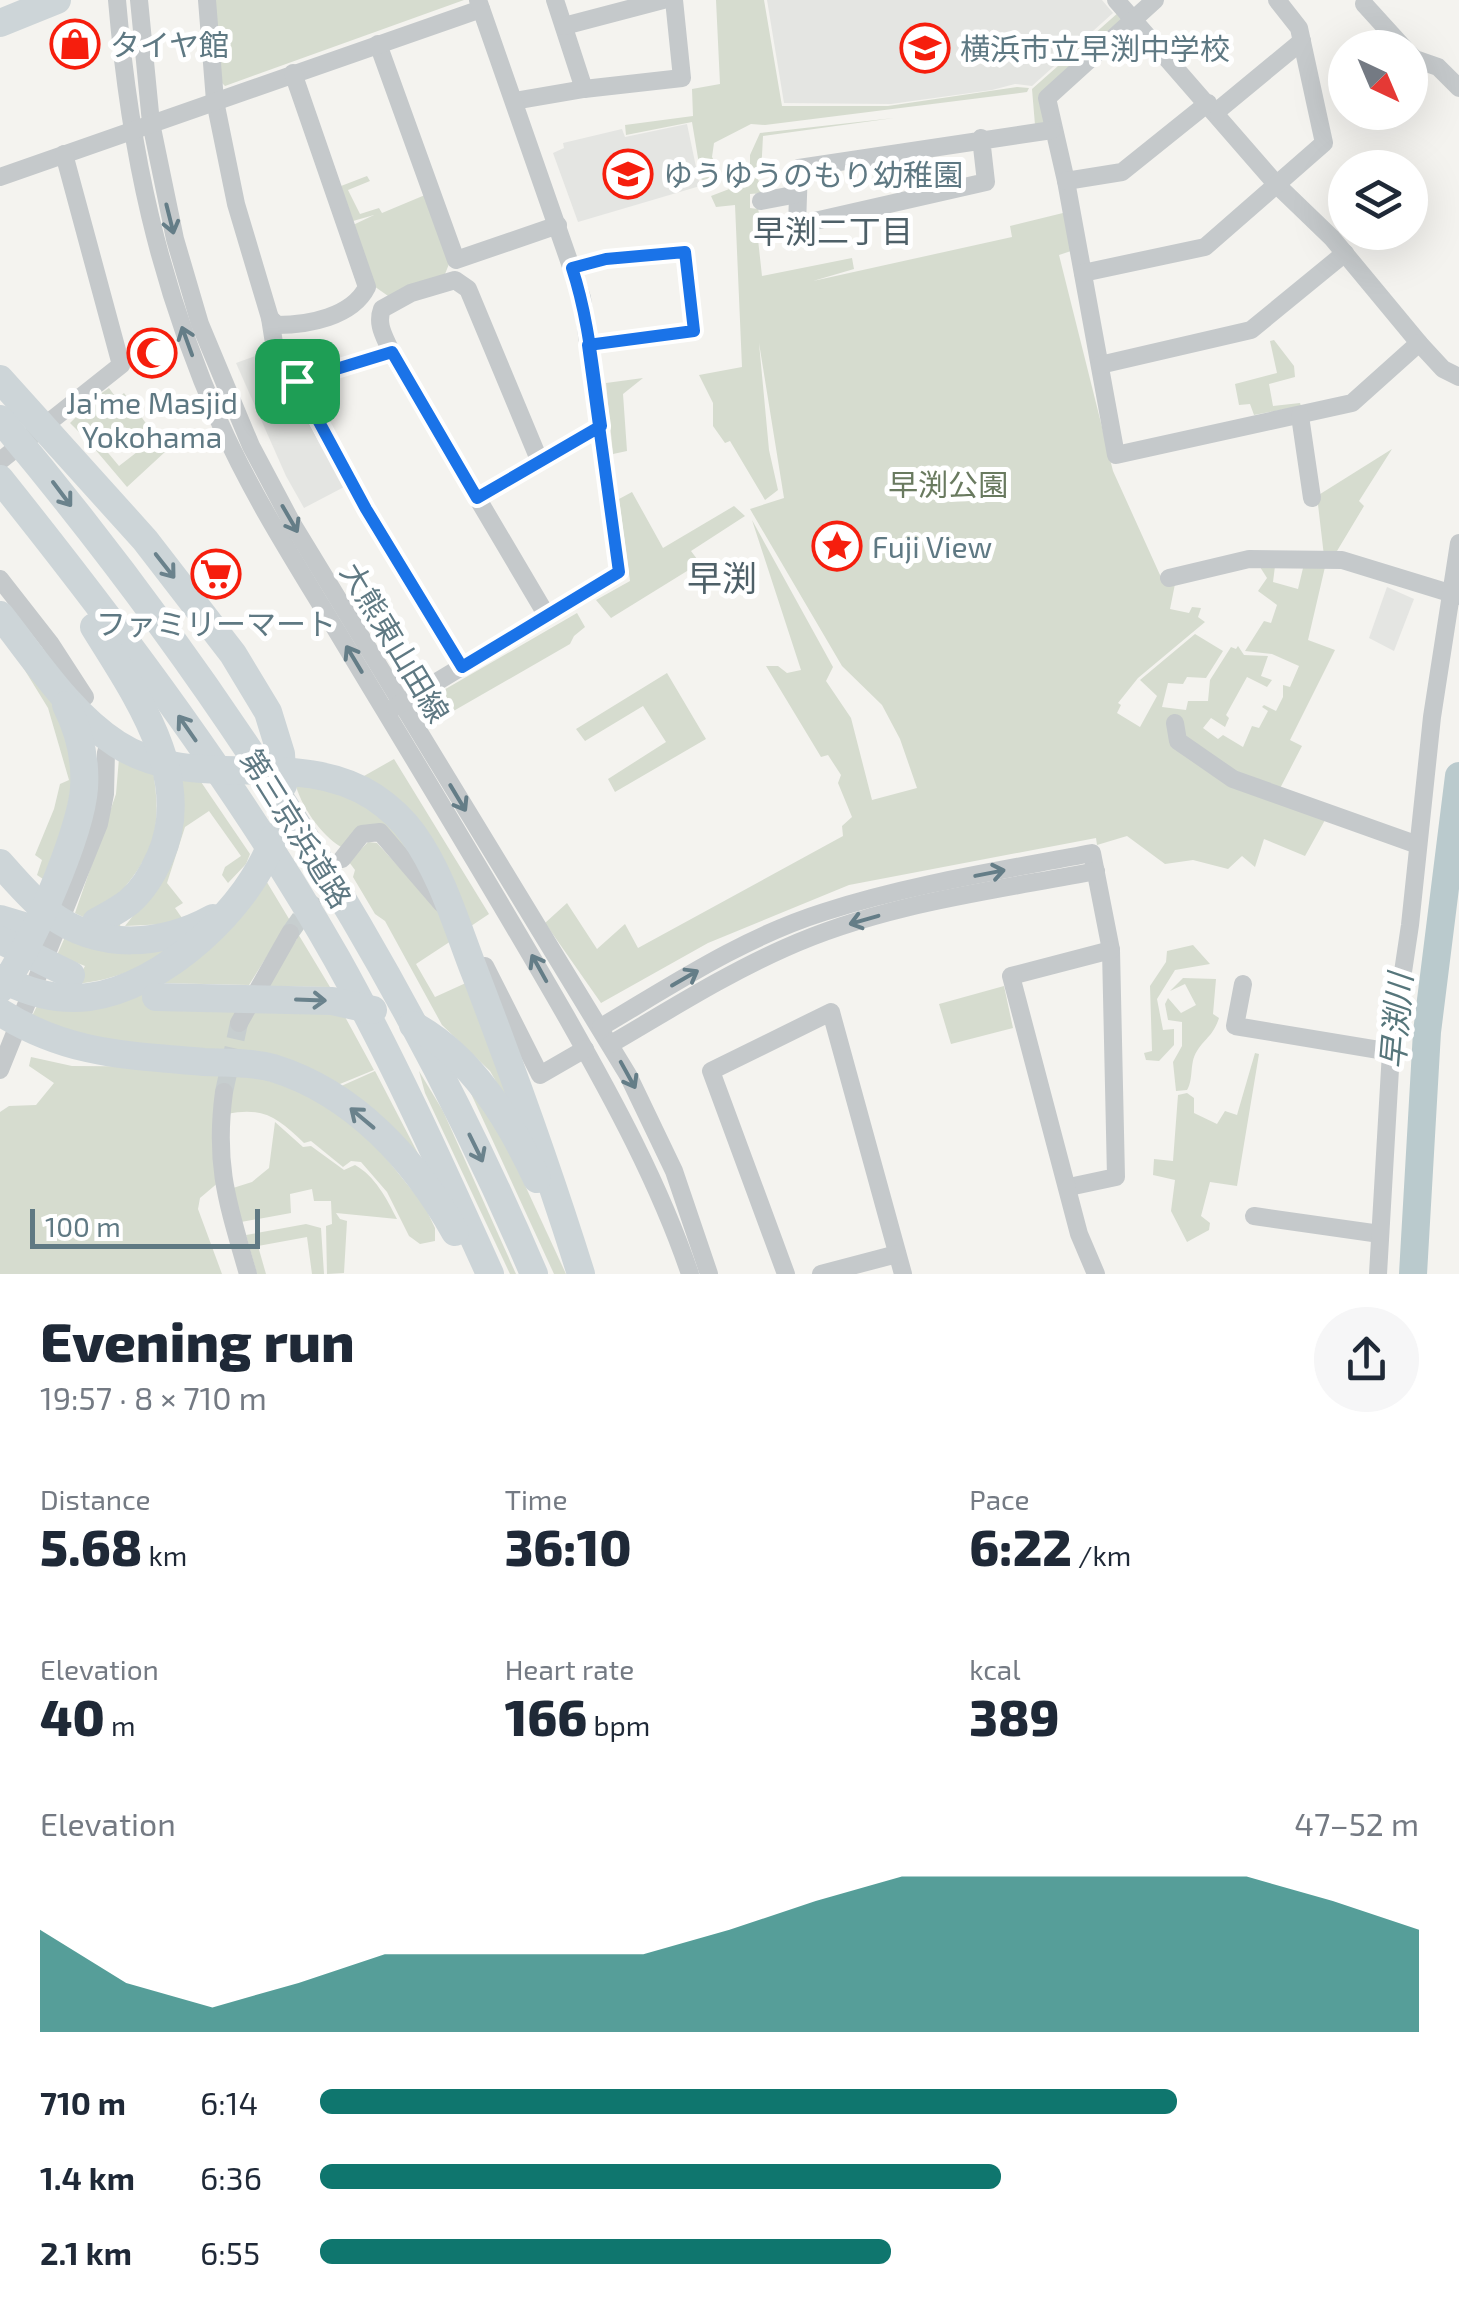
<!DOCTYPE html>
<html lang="en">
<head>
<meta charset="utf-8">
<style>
	body { margin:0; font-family:"Exo 2","Noto Sans JP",sans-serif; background:#f6f6f7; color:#1f2937; height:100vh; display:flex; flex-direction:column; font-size:38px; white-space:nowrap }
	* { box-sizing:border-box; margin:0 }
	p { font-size:32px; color:#747a83 }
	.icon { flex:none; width:55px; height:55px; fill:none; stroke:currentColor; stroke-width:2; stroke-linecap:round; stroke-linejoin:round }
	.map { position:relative; height:1274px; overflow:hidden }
	.details { display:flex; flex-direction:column; background:#fff; flex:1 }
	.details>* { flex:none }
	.needle { width:65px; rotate:136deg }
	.controls { position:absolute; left:1328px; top:30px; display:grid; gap:20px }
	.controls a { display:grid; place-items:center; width:100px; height:100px; border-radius:50%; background:#fff; box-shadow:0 10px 40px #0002; font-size:50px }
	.scale { position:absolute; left:30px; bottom:25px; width:230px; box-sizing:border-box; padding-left:10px; border:5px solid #5f7983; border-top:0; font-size:28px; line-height:35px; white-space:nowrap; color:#5f7983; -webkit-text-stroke:8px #fff; paint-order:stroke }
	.pin { position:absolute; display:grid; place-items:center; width:85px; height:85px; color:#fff; margin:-42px; border-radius:20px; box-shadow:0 5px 15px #0006 }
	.round { display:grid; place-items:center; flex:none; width:105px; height:105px; border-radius:52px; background:#f6f6f7 }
	.head { display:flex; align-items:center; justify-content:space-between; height:170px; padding:0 40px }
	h1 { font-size:55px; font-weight:800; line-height:75px }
	.metrics { display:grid; grid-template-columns:repeat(3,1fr); gap:15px; height:170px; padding:10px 40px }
	.metrics div { display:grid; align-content:center }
	.metrics b { font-size:50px; font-weight:800 }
	.metrics small { font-size:28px; font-weight:400 }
	.metrics p { font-size:28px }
	.chart { height:280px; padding:20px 40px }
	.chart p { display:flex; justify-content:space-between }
	.chart svg { width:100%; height:180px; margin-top:10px; fill:#0f766e; opacity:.7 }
	ul { padding:0 40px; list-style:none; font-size:32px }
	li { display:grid; grid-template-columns:160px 120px 1fr; align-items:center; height:75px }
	li i { height:25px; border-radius:12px; background:#0f766e }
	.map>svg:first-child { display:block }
	.built { fill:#e4e5e2 }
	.green { fill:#d6dccf }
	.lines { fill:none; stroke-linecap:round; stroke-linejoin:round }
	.river { stroke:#bacacd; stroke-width:28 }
	.minor-tunnel { stroke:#c7cecf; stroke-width:18; stroke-dasharray:18 9; stroke-linecap:butt }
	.minor { stroke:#c5c9cb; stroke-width:18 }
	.highway { stroke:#cdd5d8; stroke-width:28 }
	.oneway { stroke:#647d87 }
	.oneway2 { stroke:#6a828c }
	.route-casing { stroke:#fff; stroke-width:20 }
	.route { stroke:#1a73e8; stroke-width:12 }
	.labels { text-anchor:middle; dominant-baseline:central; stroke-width:10; stroke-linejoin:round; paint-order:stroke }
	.poi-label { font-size:30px; fill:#5f7983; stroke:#fff; text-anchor:start }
	.park-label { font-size:30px; fill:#697a5f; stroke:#fff }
	.street-label { font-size:30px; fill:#5f7983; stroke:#fff }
	.neighbourhood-label { font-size:32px; fill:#4e6068; stroke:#fff }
	.water-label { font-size:32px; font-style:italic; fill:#56767b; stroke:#fff }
	.quarter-label { font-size:35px; fill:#4e6068; stroke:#fff }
</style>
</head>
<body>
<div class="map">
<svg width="1459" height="1274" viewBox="0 0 1459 1274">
	<rect width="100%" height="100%" fill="#f4f3ef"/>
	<!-- built -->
	<g class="built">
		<polygon points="767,0 1102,0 1113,13 1032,86 1015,84 992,90 891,104 784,103"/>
		<polygon points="687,124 700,186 578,222 553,153 564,148 563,143 622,129 625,137"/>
		<polygon points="272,350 344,487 304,508 286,476 236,363"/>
		<polygon points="1387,587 1414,599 1394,651 1369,638"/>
	</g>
	<!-- green -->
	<g class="green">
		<polygon points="215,0 464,0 225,86 221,82"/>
		<polygon points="716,0 764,0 782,106 888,106 1017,87 1029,88 1027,92 765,125 751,124 714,143 712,157 719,170 714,184 703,188 692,122 626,135 625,125 693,116 692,89 720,84"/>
		<polygon points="1119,12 1126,21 1045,100 1049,124 1035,125 1032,89"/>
		<polygon points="894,118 763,136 761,174 757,175 762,193 750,194 750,208 758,209 760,217 756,221 762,276 852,258 854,269 813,281 1012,237 1010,226 1067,212 1074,250 1059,255 1113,471 1165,586 1175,584 1170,609 1189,613 1192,607 1201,608 1198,617 1205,622 1138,678 1118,703 1121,705 1117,713 1140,727 1157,696 1140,680 1195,634 1223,651 1206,678 1187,677 1183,684 1168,683 1162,707 1186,710 1188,701 1208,701 1210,680 1231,647 1236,649 1238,646 1244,655 1268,656 1261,676 1272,680 1267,687 1247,677 1226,715 1229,718 1225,727 1211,718 1203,728 1218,739 1223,735 1243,747 1252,726 1259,728 1268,711 1262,707 1264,705 1276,711 1283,697 1283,685 1290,687 1299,666 1272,654 1245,651 1264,621 1271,623 1277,605 1258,591 1267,578 1260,567 1275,566 1273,582 1298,589 1303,568 1325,567 1308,640 1335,650 1290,740 1302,746 1275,798 1325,820 1305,856 1264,839 1255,867 1242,856 1228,869 1193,860 1165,864 1127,836 1097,845 1096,838 849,885 708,943 601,1003 545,923 567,903 597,949 625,924 638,948 843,836 842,826 852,817 838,783 841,775 828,755 821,757 766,666 778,666 787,673 801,670 752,520 833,667 826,681 851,718 872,800 917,788 900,739 882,705 842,666 750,509 784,498 759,343 769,450 778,490 765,500 730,441 725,443 713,426 713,403 699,375 742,367 735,205 716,207 711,196 750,181 750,155 760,133"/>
		<polygon points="367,176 370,181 348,190 360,214 379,208 382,213 425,195 451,259 443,279 391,298 371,284 353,225 374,215 353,221 341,186"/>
		<polygon points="1274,340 1294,366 1295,377 1269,384 1273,406 1300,403 1301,406 1254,415 1250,404 1239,405 1235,384 1277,373 1270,341"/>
		<polygon points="643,378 623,394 627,451 613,454 606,383"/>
		<polygon points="109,388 117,399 124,393 166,451 127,487 94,448 104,448 119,466 141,449 125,427 103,443 89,442 70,423 79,414 77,410"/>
		<polygon points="1392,449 1359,501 1364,506 1334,556 1324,556 1317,496"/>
		<polygon points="632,492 663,548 734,506 745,516 691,551 700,563 611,618 596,600 630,581 619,499"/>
		<polygon points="577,613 585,627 574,636 570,644 443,717 430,714 423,702"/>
		<path d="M21,664C93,736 77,795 43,879L37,875L42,860L35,855L54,809L60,784L69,780L48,708Z"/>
		<polygon points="667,673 706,739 615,792 608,779 666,742 643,706 585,741 576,729"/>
		<path d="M119,758L153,771C163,832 153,856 113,901L121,928L101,926L75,913L116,794Z"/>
		<polygon points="394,759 489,914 471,926 401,802 364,776"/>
		<polygon points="176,776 199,779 250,854 246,864 228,883 222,875 225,867 241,856 209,811 185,827 167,883 183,903 175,908 182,918 166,924 125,926 152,892"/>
		<path d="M295,782C364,794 387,813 424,871L381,825L341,847C321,835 300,805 295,782Z"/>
		<polygon points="368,842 377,843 441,913 451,941 416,964 435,997 468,982 515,1102 509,1104 490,1071 442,1025 385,921 375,914 353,877 355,870 349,862"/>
		<polygon points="265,879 330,987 264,986 297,939 287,924 249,985 159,983"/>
		<path d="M65,937L181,942C149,966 116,980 75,984L85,966L57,955Z"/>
		<polygon points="1193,945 1210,964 1175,970 1157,999 1163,1030 1174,1029 1174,1045 1159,1061 1146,1060 1144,1053 1152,1051 1150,986 1166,962 1167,951"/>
		<path d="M1183,978L1216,979L1213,1014L1219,1018C1213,1036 1206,1037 1197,1051C1189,1063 1194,1079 1187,1090L1176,1091L1173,1062L1182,1046V1022L1168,1020L1165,1004L1168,998L1181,1013L1196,1005L1185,984L1170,991Z"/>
		<polygon points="1004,986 1013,1028 951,1044 939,1004"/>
		<polygon points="149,987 255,1011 344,1015 374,1070 335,1086 79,1040 30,1020 37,1006"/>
		<polygon points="1255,1053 1259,1054 1237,1186 1210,1182 1201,1216 1210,1223 1209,1230 1187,1242 1171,1211 1175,1180 1153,1175 1154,1159 1173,1161 1178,1095 1187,1093 1194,1098 1194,1113 1217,1124 1225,1111 1237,1115"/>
		<path d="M31,1057L72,1066L218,1067L297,1088L356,1121L424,1205L435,1228V1241L420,1244L409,1236L387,1192L361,1162L351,1161L343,1167L311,1141L304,1143C279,1119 264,1106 227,1114L226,1176L200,1198L198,1209L222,1274H0V1112L9,1106L36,1105L54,1083L29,1066Z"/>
		<polygon points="375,1071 425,1167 339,1087"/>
		<polygon points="419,1071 443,1111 516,1274 510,1274 425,1093"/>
		<polygon points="462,1074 493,1116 566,1274 554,1274"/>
		<path d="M275,1122L303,1147L311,1146L344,1170L355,1165C375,1176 387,1199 397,1219L336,1213L340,1219L347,1221L344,1273L327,1274L326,1226L332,1224L331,1201H314L312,1189L290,1194L291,1213L241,1222L233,1188L252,1182L269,1168Z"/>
		<polygon points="306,1224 321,1228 324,1274 312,1274 307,1237 258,1246 266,1274 257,1274 246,1235"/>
	</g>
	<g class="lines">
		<!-- river -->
		<polyline class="river" points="1413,1274 1427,1032 1459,776"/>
		<!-- minor-tunnel -->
		<g class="minor-tunnel">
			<polyline points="290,933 333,872"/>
			<polyline points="224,1092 239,1023"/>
		</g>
		<!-- minor -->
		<g class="minor">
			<path d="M117,0C130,153 158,282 220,423C253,497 297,565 338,633C415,761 492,887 566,1016C613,1099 659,1183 690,1274"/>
			<polyline points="139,0 151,123 175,239 200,324 251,446 293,525 628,1075 674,1171 709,1274"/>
			<polyline points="207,0 215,101 236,204 270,318 274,343 366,509 462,667"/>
			<polyline points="555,0 584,89"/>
			<polyline points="1116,0 1277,185 1332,238 1419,343 1443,369 1459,377"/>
			<polyline points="1155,0 1047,98 1066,181 1116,455 1352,403 1419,343"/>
			<polyline points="1364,4 1404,48"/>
			<polyline points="564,26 663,0"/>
			<polyline points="378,44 456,260 558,225"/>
			<polyline points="1410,54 1415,59 1438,67 1459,88"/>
			<polyline points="514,101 584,89 682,78 674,0"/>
			<polyline points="1216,112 1302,41"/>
			<polyline points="981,138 986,182 797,225 799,168 1052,130"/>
			<polyline points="0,177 481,9"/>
			<polyline points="1066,181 1122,172 1208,103"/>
			<polyline points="761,201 798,194"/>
			<polyline points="572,268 606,259 685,252 694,331 588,345"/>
			<polyline points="1083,273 1205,247 1324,143 1299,28 1277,0"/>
			<path d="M270,318L277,325C308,325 352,317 367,287L293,73"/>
			<polyline points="1100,365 1251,330 1345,253"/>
			<polyline points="297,381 391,352"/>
			<polyline points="1300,416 1312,498"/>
			<polyline points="0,461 121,365 64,154"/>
			<path d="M540,462L468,289L455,280L411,293L382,309C376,325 385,337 391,352L547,616"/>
			<polyline points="477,498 601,426"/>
			<polyline points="1169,578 1249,559 1342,560 1459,596"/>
			<polyline points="0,579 50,643 85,697"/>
			<polyline points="395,707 619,572 582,298 478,0"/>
			<polyline points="1175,723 1178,741 1233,779 1418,845"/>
			<polyline points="342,859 362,834 380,832 442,904"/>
			<polyline points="485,966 540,1075 585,1049"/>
			<polyline points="1243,984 1235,1026 1391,1052"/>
			<polyline points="239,1023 290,933"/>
			<path d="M601,1027C672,985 744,937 824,912C911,884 1003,870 1092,853L1111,950L1116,1177L1069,1187"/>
			<path d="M611,1044C668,1011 724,975 785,948C882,904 992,891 1096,871"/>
			<polyline points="0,1070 99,824 105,794 106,752"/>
			<path d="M224,1092C214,1166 228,1204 248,1274"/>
			<polyline points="1254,1216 1380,1234"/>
			<polyline points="786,1274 711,1071 831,1012 903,1274"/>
			<polyline points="821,1274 897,1254"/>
			<polyline points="1096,1274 1079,1234 1011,976 1111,950"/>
			<polyline points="1378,1274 1391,1052 1410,925 1432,717 1459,543"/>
		</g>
		<!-- highway -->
		<g class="highway">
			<polyline points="0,23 57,0"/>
			<polyline points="0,379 145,540 233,654 268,712 281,754 283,785"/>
			<path d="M0,419C216,676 402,965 534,1274"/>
			<path d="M0,479C119,628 243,793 337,959C394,1061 442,1168 490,1274"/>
			<path d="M0,615C35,659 69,713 117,744C195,795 296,746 374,797C389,807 403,820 413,834C442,874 457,927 475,973C513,1072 549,1172 581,1274"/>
			<path d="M94,627C134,692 196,777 160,857C153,873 143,890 129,902C119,910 107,916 96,922"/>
			<path d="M0,863C15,880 32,900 50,914C100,951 162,946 213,918"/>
			<polyline points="0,919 30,928"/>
			<polyline points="0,940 71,975"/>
			<path d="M0,978C27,992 59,1001 89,997C164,987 250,907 274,837"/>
			<path d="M0,989C29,954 81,833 84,788C86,759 79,731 66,705"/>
			<polyline points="156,997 332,1001 373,1010"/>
			<path d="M0,1012C68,1055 127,1055 204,1062C226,1063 252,1062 273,1068C354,1093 415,1160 455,1232"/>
			<path d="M413,1025C472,1057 509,1119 537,1179"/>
		</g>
	</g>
	<!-- one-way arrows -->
	<defs><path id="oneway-shaft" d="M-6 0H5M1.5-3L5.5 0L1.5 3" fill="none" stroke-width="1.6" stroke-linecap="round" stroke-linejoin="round" transform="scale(2.5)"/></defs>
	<g class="oneway">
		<use href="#oneway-shaft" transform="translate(170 219) rotate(76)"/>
		<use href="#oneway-shaft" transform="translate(187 341) rotate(-110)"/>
		<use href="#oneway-shaft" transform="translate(290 519) rotate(60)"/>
		<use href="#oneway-shaft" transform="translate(354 659) rotate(-121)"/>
		<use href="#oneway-shaft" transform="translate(458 798) rotate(59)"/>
		<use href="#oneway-shaft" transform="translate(990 873) rotate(-11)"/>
		<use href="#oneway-shaft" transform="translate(864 920) rotate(164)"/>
		<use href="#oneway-shaft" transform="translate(539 968) rotate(-119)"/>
		<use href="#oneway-shaft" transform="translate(685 978) rotate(-30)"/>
		<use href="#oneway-shaft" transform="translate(628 1075) rotate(61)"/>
	</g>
	<g class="oneway2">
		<use href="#oneway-shaft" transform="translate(62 494) rotate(53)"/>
		<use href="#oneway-shaft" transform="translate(165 566) rotate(52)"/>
		<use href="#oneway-shaft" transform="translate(187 728) rotate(-125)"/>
		<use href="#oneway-shaft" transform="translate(311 1000) rotate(2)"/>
		<use href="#oneway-shaft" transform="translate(362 1118) rotate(-140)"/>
		<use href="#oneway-shaft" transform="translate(476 1148) rotate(64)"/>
	</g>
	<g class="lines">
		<!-- route casing -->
		<g class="route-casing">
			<path id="route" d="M297,381L366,509L462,667L619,572L588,345L694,331L685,252L606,259L572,268C589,319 593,373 601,426L477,498L392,352L297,381"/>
		</g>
		<!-- route -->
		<use href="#route" class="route"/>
	</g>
	<!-- icons -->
	<defs>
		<g id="shop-ring" transform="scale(2.5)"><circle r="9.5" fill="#fff" stroke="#f61e0d" stroke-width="1.5"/><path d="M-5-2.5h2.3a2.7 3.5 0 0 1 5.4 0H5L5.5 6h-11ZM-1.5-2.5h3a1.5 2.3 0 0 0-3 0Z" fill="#f61e0d"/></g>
		<g id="school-ring" transform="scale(2.5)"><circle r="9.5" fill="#fff" stroke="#f61e0d" stroke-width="1.5"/><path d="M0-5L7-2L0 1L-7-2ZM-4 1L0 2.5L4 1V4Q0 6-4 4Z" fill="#f61e0d"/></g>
		<g id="mosque-ring" transform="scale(2.5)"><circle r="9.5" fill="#fff" stroke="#f61e0d" stroke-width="1.5"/><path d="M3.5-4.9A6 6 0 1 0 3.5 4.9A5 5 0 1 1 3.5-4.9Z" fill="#f61e0d"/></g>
		<g id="sight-ring" transform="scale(2.5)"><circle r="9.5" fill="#fff" stroke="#f61e0d" stroke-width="1.5"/><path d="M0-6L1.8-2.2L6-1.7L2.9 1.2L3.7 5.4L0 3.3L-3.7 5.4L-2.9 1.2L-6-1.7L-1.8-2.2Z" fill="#f61e0d"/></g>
		<g id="supermarket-ring" transform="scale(2.5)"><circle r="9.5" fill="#fff" stroke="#f61e0d" stroke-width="1.5"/><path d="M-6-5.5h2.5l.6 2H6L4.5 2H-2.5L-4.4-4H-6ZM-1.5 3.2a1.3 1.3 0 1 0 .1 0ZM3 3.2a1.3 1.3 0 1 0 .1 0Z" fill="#f61e0d"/></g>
	</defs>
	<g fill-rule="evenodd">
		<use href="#shop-ring" x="75" y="44"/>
		<use href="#school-ring" x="925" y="48"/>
		<use href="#school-ring" x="628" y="174"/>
		<use href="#mosque-ring" x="152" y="353"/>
		<use href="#sight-ring" x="837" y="546"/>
		<use href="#supermarket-ring" x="216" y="574"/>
	</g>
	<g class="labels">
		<!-- poi labels -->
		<g class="poi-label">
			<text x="110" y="44">タイヤ館</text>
			<text x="960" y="48">横浜市立早渕中学校</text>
			<text x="663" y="174">ゆうゆうのもり幼稚園</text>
			<text x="152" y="402" text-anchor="middle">Ja'me Masjid<tspan x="152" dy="34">Yokohama</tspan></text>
			<text x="872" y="546">Fuji View</text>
			<text x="216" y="623" text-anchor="middle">ファミリーマート</text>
		</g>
		<!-- park labels -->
		<g class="park-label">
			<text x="948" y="484">早渕公園</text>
		</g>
		<!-- street labels -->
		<g class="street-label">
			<text transform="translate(396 642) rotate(59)">大熊東山田線</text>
			<text transform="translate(297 828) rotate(58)">第三京浜道路</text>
		</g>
		<!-- neighbourhood labels -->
		<g class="neighbourhood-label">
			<text x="833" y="230">早渕二丁目</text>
		</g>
		<!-- water labels -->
		<g class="water-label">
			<text transform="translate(1395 1021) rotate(-85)">早渕川</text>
		</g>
		<!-- quarter labels -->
		<g class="quarter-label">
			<text x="722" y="577">早渕</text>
		</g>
	</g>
</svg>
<div class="controls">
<a><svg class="needle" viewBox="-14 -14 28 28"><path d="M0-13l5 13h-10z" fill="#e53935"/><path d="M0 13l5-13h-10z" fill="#747a83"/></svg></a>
<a><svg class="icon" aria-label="layers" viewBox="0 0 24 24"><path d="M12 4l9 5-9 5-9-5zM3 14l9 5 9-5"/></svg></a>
</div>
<div class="scale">100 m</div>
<div class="pin" style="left:297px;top:381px;background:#1e9e55"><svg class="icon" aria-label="arrive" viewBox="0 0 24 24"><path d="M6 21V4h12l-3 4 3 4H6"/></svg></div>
</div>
<section class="details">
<div class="head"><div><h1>Evening run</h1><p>19:57 · 8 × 710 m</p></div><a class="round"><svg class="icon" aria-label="share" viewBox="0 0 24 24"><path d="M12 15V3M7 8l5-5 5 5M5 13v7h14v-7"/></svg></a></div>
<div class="metrics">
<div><p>Distance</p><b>5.68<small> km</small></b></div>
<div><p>Time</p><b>36:10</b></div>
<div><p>Pace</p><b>6:22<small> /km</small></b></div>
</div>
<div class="metrics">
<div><p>Elevation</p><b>40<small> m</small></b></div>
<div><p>Heart rate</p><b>166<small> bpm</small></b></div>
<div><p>kcal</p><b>389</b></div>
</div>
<div class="chart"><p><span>Elevation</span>47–52 m</p>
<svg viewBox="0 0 160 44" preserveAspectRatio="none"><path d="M0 44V19L10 32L20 38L30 32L40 25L50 25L60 25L70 25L80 19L90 12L100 6L110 6L120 6L130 6L140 6L150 12L160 19V44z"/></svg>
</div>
<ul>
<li><b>710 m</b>6:14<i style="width:78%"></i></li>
<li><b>1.4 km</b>6:36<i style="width:62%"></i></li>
<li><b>2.1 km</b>6:55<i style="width:52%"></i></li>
</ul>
</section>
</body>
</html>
